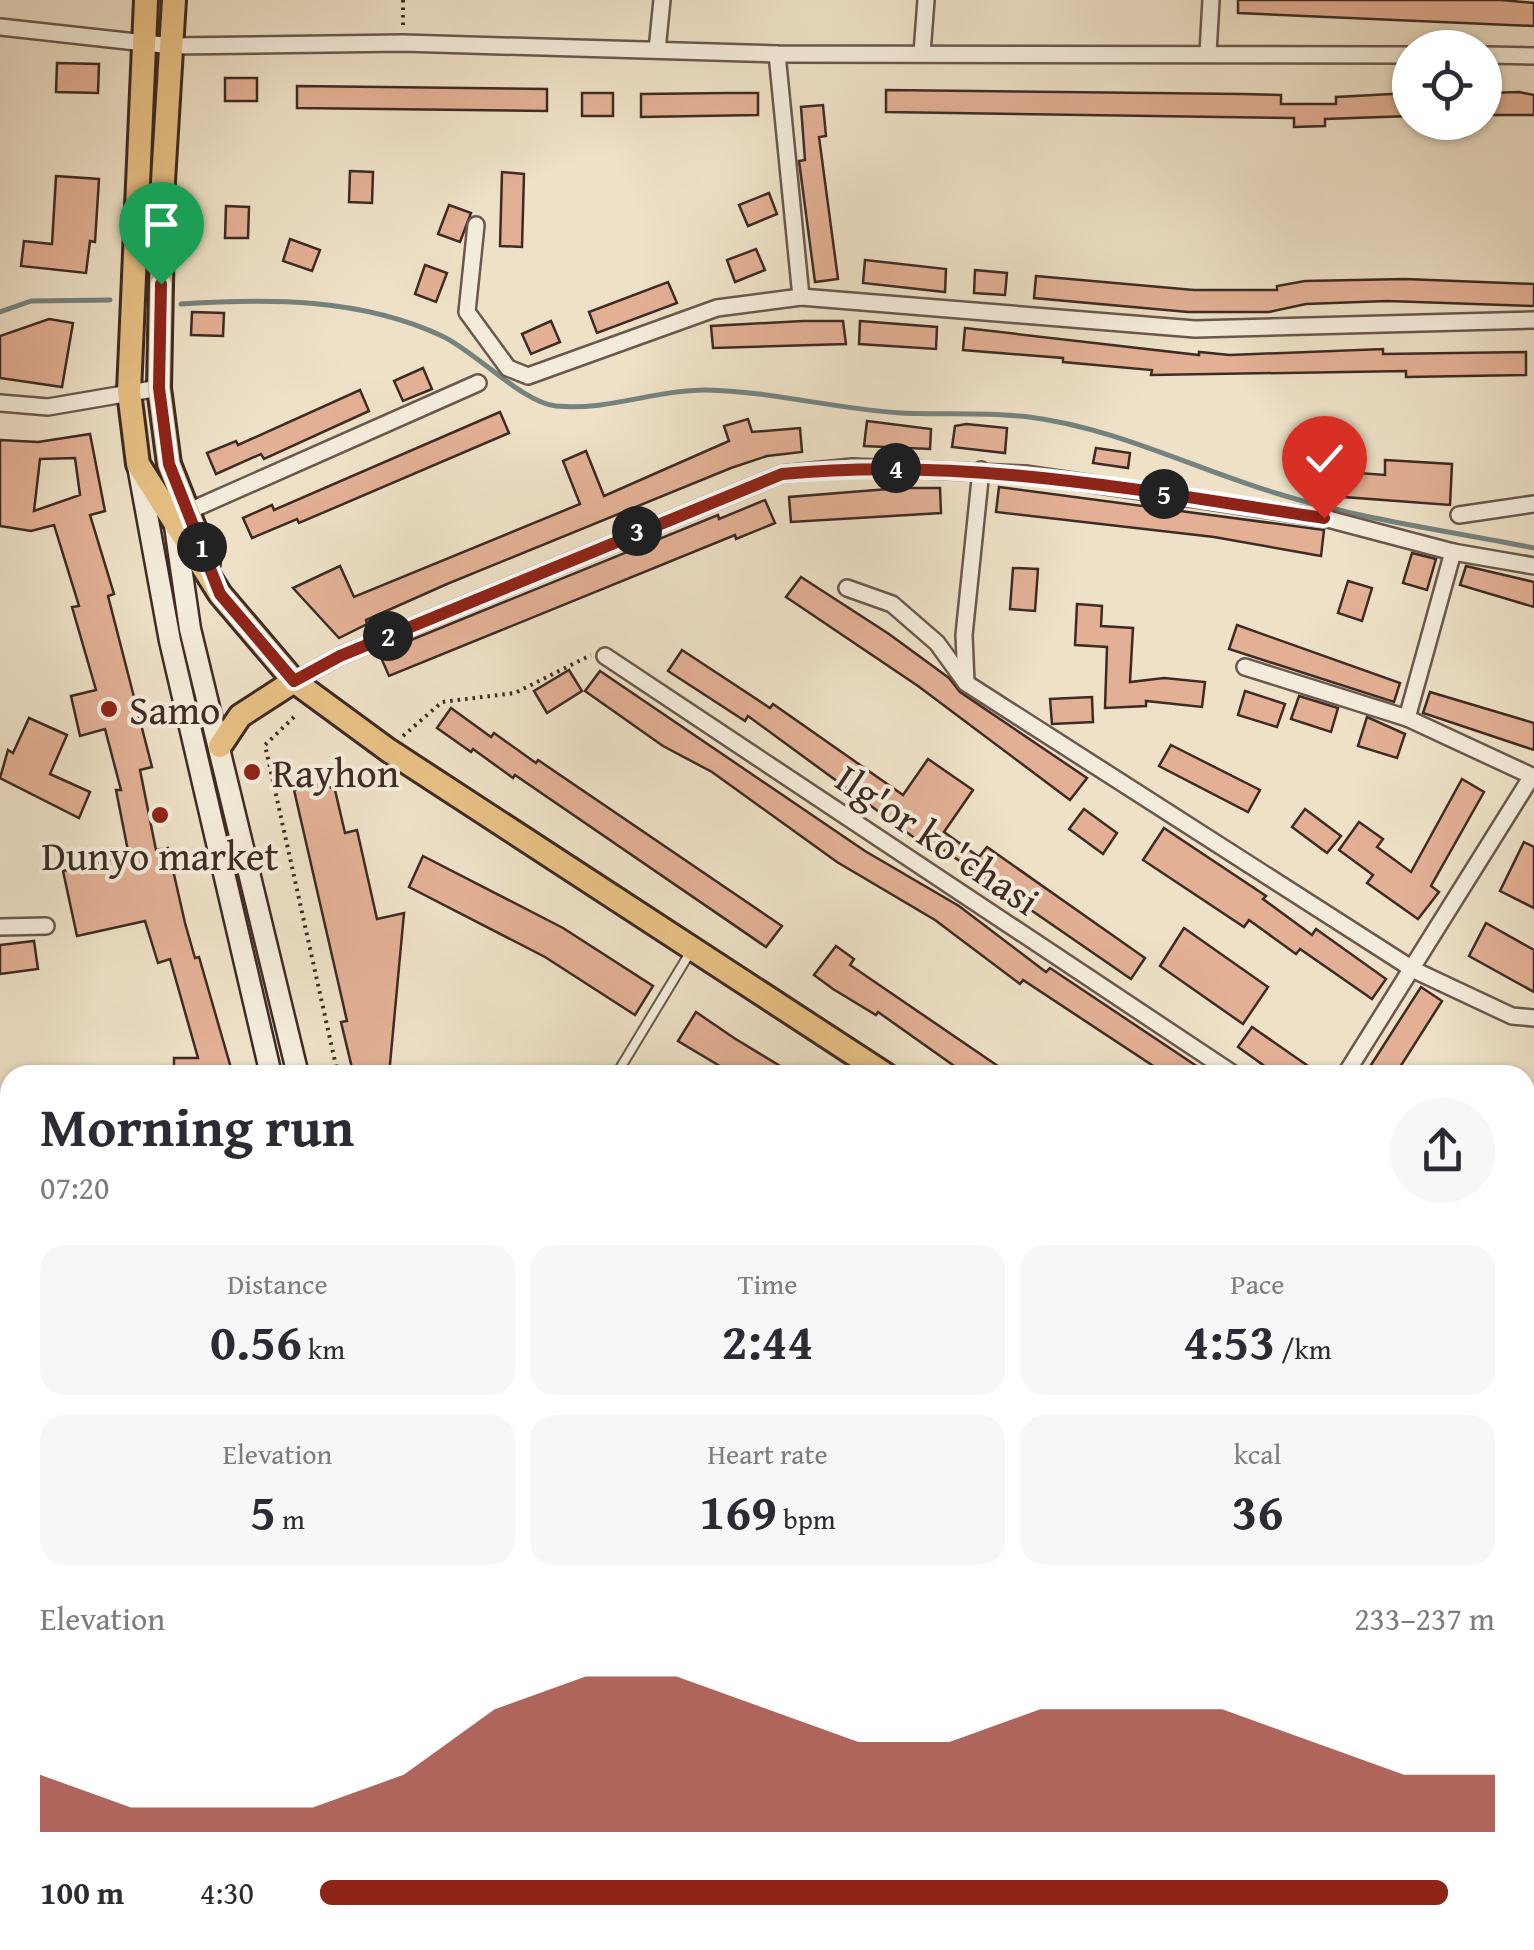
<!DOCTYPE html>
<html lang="en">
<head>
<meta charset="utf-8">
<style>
	body { margin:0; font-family:"Gentium Book Plus",serif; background:#f7f7f7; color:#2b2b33; height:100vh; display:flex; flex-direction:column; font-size:38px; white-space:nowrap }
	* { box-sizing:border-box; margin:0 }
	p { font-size:32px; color:#7c7c81 }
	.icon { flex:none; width:55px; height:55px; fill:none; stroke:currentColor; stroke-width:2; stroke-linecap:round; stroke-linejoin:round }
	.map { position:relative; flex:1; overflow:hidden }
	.side { position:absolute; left:0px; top:1065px; width:1535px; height:885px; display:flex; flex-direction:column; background:#fff; border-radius:30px 30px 0 0; box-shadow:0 2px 8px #0004 }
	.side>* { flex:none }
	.fabs { position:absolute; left:1392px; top:30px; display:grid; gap:20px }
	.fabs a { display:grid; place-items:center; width:110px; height:110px; border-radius:50%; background:#fff; box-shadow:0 2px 8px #0004; font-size:50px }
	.pin { position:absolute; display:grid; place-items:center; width:85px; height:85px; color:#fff; margin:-102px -42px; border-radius:50% 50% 50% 0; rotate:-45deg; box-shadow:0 0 10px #0007 }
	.pin .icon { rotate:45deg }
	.km { position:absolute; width:50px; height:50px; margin:-25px; border-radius:50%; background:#222; color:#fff; font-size:28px; line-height:50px; text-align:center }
	.round { display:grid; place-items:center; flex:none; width:105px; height:105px; border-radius:52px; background:#f7f7f7 }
	.head { display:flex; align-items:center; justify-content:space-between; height:170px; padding:0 40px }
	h1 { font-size:55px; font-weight:700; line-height:75px }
	.stats { display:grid; grid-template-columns:repeat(3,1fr); gap:15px; height:170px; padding:10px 40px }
	.stats div { display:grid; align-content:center; border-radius:25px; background:#f7f7f7; text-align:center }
	.stats b { font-size:50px; font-weight:700 }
	.stats small { font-size:28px; font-weight:400 }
	.stats p { font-size:28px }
	.chart { height:280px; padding:20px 40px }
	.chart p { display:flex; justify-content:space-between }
	.chart svg { width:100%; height:180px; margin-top:10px; fill:#8f2418; opacity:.7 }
	ul { padding:0 40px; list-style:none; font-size:32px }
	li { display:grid; grid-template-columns:160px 120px 1fr; align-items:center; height:75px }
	li i { height:25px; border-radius:12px; background:#8f2418 }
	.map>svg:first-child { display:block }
	.green { fill:#bac294; stroke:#7c765c; stroke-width:2.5 }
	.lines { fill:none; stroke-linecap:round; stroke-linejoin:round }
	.stream { stroke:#76827e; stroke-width:5 }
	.building { fill:#e3b095; stroke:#3e2b24; stroke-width:2.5; fill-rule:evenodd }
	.service-casing { stroke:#6a584d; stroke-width:12 }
	.minor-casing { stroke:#6a584d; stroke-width:20 }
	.tertiary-casing { stroke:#6a584d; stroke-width:22 }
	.secondary-casing { stroke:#3e2b24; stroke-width:25 }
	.primary-casing { stroke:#3e2b24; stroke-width:28 }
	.path { stroke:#3e2b24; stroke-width:4; stroke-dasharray:2.5 5; stroke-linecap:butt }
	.service { stroke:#f4ecdb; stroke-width:8 }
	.minor { stroke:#f4ecdb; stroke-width:15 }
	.tertiary { stroke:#f4ecdb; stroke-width:18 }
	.secondary { stroke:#f4ecdb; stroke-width:20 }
	.primary { stroke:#e7c084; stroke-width:22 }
	.route-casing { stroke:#fff; stroke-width:20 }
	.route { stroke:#8f2418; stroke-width:12 }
	.poi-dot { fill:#8f2418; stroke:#f4ecdb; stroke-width:4 }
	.labels { text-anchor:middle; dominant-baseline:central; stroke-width:8; stroke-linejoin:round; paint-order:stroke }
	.poi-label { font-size:40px; fill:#3e2b24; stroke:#f4ecdb; text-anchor:start }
	.street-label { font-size:40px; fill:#3e2b24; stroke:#f4ecdb }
</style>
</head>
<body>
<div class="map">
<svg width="1534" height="1950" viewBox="0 0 1534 1950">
	<rect width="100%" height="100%" fill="#eee1c7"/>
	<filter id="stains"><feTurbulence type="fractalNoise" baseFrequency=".002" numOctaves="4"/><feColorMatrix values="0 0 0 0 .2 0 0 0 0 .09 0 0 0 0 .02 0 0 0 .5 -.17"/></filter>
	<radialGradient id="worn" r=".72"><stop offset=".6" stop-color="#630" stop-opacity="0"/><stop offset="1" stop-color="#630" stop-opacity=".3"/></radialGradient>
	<!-- green -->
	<polygon class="green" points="542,1940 1154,1940 1152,1950 544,1950"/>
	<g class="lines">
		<!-- stream -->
		<g class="stream">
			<path d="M181,304C268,298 361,298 442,336C476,352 523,403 556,406C609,411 654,390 706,390C769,391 837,409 901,413C944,415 986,412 1029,417C1117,428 1199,471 1282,495C1365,520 1450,531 1534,548"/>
			<polyline points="0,312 31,301 110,300"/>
		</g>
	</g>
	<!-- building -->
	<g class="building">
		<polygon points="1238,0 1501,0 1534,3 1534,26 1238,13"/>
		<polygon points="57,63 99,64 98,93 56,92"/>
		<rect x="225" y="78" width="32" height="23"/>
		<polygon points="297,86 547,89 547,111 297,108"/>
		<polygon points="886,90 1242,94 1281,95 1281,104 1336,104 1336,97 1410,93 1410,116 1325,119 1325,126 1294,127 1294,118 886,112"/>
		<polygon points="1519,92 1534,95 1534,115 1488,115 1487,93"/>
		<rect x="582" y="93" width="31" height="23"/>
		<polygon points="727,93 758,93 758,115 641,117 641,94"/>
		<polygon points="823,105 826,136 819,137 838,279 815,282 799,161 805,160 801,107"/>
		<polygon points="350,171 373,172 372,203 349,202"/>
		<polygon points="502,172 524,174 522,247 500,246"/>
		<polygon points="56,176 99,179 95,242 90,241 86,273 21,266 24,241 52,244"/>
		<polygon points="769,193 777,214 748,226 739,205"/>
		<polygon points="449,205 471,213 460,242 438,234"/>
		<polygon points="226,206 249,207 248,238 225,238"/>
		<polygon points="290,239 320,250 312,271 283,261"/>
		<polygon points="756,249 765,270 735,282 727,260"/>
		<polygon points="865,260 946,269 945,292 863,283"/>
		<polygon points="425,265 447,273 436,302 415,294"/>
		<polygon points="975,270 1007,273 1005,295 974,293"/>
		<polygon points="1036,276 1194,290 1277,290 1277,286 1305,281 1405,279 1534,284 1534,306 1387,301 1306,304 1269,312 1188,312 1034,298"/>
		<polygon points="668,282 677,303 597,333 589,312"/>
		<polygon points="192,312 224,313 223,336 191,335"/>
		<polygon points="49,319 73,323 62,387 0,378 0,336"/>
		<polygon points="551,321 560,342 531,354 522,334"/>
		<polygon points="803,321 843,321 846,344 713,348 711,326"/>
		<polygon points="860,321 937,327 936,349 859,344"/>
		<polygon points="965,328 1199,355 1199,352 1230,355 1383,349 1383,354 1526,352 1526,375 1406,377 1406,371 1151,375 1152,370 1063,362 1063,358 963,350"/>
		<polygon points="423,368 432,389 403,401 394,381"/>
		<polygon points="360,390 369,411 264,459 261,454 216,474 207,453 236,441 238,445"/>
		<polygon points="500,412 509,433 299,523 297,519 252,538 243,518 272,505 274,510"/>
		<polygon points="748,419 752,432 800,428 802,452 767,456 731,468 447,584 366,620 367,624 339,638 293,588 340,566 354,597 580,504 563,461 586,451 604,496 729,441 724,426"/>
		<polygon points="867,421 931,429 930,449 864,446"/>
		<polygon points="966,424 1007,428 1005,453 952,447 955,426"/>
		<path d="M90,434L105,511L90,515L114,594L108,596L152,767L140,770L156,850L168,848L185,923L195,958L199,957L233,1075H174V1058H198L170,959L158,963L145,921L77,936L63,871L129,856L116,790H121L105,729L80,736L71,696L96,690L72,607L79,606L54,525L31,531L0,526V440L38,442ZM75,458L80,495L34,511L40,459Z"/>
		<polygon points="1096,448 1130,453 1128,468 1093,463"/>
		<polygon points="1385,460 1452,464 1450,505 1344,497 1346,472 1385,475"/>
		<polygon points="999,487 1324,530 1321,556 1214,537 996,512"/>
		<polygon points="901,488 940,488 941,513 791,522 789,497"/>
		<polygon points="765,500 775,523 736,539 735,535 389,676 379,653 718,515 719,519"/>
		<polygon points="1412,553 1436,559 1427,590 1403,583"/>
		<polygon points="1466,566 1534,582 1534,607 1460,585"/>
		<polygon points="1013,568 1038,569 1035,611 1010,609"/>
		<polygon points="801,577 889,634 949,678 960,692 1087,778 1070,800 918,686 786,597"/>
		<polygon points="1348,581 1372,588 1362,621 1338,613"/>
		<polygon points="1077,604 1102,606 1101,626 1133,628 1130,682 1164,678 1205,682 1202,707 1146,701 1146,706 1105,708 1107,647 1075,645"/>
		<polygon points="1237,625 1400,683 1394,702 1229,649"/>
		<polygon points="682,650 770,708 773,704 903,795 928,759 973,790 944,832 979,857 987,847 1145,958 1131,979 935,844 931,850 748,716 745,721 668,671"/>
		<polygon points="569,670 582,691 547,713 534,691"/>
		<polygon points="600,671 865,851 959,906 1046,972 1050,968 1210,1075 1167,1075 1023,980 1020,984 935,920 837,862 712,772 663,746 585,691"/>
		<polygon points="1245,691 1285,704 1277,727 1238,715"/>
		<polygon points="1430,692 1534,723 1534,750 1423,713"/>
		<polygon points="1299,696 1338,708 1331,732 1291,719"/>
		<polygon points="1092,697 1093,722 1052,724 1050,699"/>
		<polygon points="451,708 491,737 494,733 536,763 538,760 782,926 766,947 515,775 513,778 473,749 471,752 437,728"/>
		<polygon points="1367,717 1405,734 1397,758 1358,746"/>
		<polygon points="29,718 67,735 50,774 90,792 79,818 0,778 8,750 13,753"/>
		<polygon points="1171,745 1260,790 1248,812 1159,766"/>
		<polygon points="1462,779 1484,792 1431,886 1439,892 1418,919 1367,883 1373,875 1339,850 1359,822 1383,839 1377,847 1411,872"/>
		<polygon points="323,783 335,790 345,833 357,830 377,919 404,913 389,1075 353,1072 341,1022 347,1021 294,790"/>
		<polygon points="1084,809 1117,833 1103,854 1069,829"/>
		<polygon points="1305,809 1341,836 1327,853 1292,827"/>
		<polygon points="1164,828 1266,896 1263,899 1312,935 1316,929 1386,979 1372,999 1300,949 1296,954 1249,920 1244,927 1143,860"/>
		<polygon points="1524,842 1534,847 1534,908 1500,891"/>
		<polygon points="423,856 563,928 653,986 635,1015 545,957 409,887"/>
		<polygon points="1486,923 1534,950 1534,992 1469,956"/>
		<polygon points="1184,928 1268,987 1243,1024 1160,966"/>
		<polygon points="34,941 38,969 0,974 0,945"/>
		<polygon points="836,946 854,959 850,965 1011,1075 967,1075 878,1012 876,1015 833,989 814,975"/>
		<polygon points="1421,987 1442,1001 1395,1075 1386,1075 1371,1065"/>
		<polygon points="696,1012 734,1038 795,1075 735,1075 678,1041"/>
		<polygon points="1252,1027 1288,1052 1321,1075 1277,1075 1238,1047"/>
	</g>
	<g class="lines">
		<!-- service casing -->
		<g class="service-casing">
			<polyline id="service" points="616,1075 691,951"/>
		</g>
		<!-- minor casing -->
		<g class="minor-casing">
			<g id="minor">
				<polyline points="0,27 172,46 403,43 777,54 1410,55"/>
				<polyline points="657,50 662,0"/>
				<polyline points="922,53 926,0"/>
				<polyline points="1208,53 1211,0"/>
				<polyline points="777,54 801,297"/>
				<polyline points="1485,55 1534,56"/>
				<polyline points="476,225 467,312 508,368 528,376 717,308 801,297 1195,329 1534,320"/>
				<polyline points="0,403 48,407 159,388"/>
				<polyline points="189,511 478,383"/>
				<polyline points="1459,515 1534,504"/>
				<polyline points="847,588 892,604 937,643 966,683 1414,970 1512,1016 1534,1018"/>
				<polyline points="605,656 1235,1075"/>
				<polyline points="1245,667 1407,718 1534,777"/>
				<polyline points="294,681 340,656 782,474 852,467 1025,474 1324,518 1453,552 1534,566"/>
				<polyline points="966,683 964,635 981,470"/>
				<polyline points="1407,718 1453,552"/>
				<polyline points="0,927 46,926"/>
				<polyline points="1345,1075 1532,776"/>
				<polyline points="1525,1159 1534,1159"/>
				<polyline points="0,1166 10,1166"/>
				<polyline points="0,1859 10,1858"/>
			</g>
		</g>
		<!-- tertiary casing -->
		<g class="tertiary-casing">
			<polyline id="tertiary" points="0,1441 10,1441"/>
		</g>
		<!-- secondary casing -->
		<g class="secondary-casing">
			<g id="secondary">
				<polyline points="138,466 170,641 271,1075"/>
				<polyline points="175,526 190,629 298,1075"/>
				<polyline points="472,1940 475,1950"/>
				<polyline points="499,1940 502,1950"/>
			</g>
		</g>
		<!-- primary casing -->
		<g class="primary-casing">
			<g id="primary">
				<polyline points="146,0 129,392 138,464 220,594 294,681 388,750 886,1075"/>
				<polyline points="174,0 163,181 159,388 169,464 208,563"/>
				<polyline points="220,746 240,716 294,681"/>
				<polyline points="1525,1357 1534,1359"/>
			</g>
		</g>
		<!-- path -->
		<g class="path">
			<polyline points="403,25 403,0"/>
			<polyline points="294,717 265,745 338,1075"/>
			<polyline points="403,736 442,702 515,693 591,655"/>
			<polyline points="437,1940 440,1950"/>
			<polyline points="536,1940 538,1950"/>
			<polyline points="666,1940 668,1950"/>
			<polyline points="956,1940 957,1950"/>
		</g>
		<!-- service -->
		<use href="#service" class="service"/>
		<!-- minor -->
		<use href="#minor" class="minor"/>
		<!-- tertiary -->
		<use href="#tertiary" class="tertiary"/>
		<!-- secondary -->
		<use href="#secondary" class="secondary"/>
		<!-- primary -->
		<use href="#primary" class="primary"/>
	</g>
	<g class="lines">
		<!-- route casing -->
		<g class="route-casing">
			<path id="route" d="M161,284L159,388L169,464L220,594L294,681L340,656L782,474C965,456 1143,491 1324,518"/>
		</g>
		<!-- route -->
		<use href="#route" class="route"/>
	</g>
	<!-- markers -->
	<g class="poi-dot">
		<circle cx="109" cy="709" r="10"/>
		<circle cx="252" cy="772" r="10"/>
		<circle cx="160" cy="815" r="10"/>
	</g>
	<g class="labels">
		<!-- poi labels -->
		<g class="poi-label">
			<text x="129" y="709">Samo</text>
			<text x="272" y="772">Rayhon</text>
			<text x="160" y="855" text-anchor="middle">Dunyo market</text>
		</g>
		<!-- street labels -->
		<g class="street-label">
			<text transform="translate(938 839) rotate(34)">Ilg'or ko'chasi</text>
		</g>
	</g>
	<rect width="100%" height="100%" filter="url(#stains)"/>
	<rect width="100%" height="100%" fill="url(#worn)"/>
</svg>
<div class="fabs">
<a><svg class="icon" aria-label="locate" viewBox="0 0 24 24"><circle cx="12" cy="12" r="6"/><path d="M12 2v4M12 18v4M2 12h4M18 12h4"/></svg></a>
</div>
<div class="pin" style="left:161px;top:284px;background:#1e9e55"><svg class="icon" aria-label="arrive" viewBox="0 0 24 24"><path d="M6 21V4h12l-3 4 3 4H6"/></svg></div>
<div class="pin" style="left:1324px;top:518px;background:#d93025"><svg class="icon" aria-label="check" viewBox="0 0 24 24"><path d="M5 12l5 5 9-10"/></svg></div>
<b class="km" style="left:202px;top:547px">1</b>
<b class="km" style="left:388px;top:636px">2</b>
<b class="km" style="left:637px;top:531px">3</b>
<b class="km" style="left:896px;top:468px">4</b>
<b class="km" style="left:1164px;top:494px">5</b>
<section class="side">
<div class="head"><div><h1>Morning run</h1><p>07:20</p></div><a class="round"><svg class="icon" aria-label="share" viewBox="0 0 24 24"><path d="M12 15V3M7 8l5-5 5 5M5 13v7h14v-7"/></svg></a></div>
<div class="stats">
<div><p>Distance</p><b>0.56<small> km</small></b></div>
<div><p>Time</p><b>2:44</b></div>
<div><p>Pace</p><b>4:53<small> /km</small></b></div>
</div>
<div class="stats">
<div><p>Elevation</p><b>5<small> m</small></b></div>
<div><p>Heart rate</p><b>169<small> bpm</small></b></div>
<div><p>kcal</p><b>36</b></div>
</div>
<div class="chart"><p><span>Elevation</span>233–237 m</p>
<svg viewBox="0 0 160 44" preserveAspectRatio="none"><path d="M0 44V30L10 38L20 38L30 38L40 30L50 14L60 6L70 6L80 14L90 22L100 22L110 14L120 14L130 14L140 22L150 30L160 30V44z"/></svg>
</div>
<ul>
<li><b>100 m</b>4:30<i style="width:96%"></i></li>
</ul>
</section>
</div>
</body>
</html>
